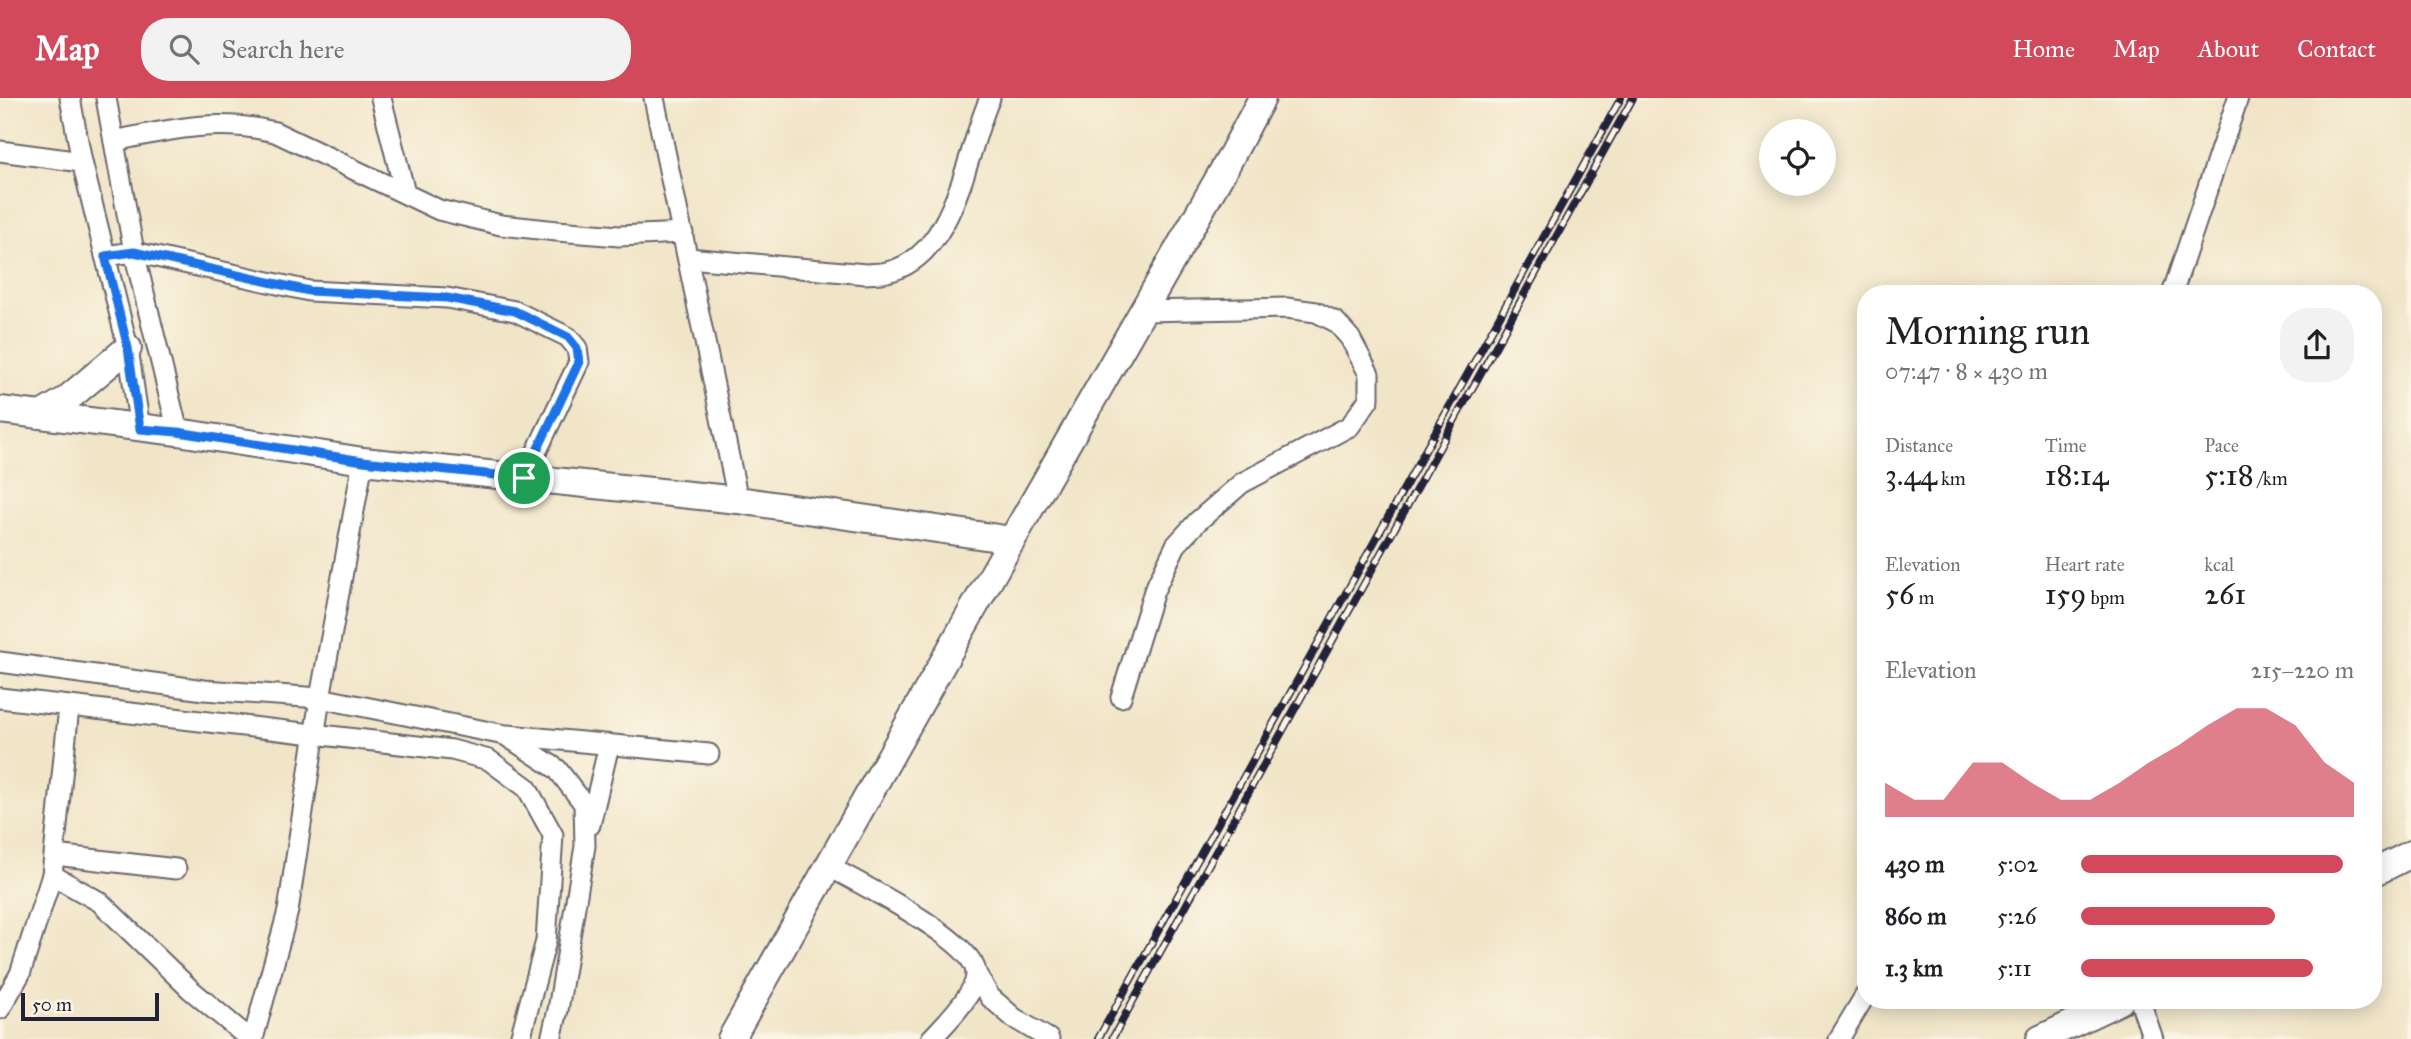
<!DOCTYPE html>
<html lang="en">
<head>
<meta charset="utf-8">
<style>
	body { margin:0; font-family:"IM FELL Great Primer",serif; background:#f2f2f2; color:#202124; height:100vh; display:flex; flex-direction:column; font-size:26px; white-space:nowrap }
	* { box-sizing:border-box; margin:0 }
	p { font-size:23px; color:#757577 }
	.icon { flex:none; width:38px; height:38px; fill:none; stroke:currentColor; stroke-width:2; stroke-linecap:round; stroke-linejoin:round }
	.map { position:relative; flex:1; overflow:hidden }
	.details { position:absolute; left:1857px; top:187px; width:525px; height:724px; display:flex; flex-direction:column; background:#fff; border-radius:28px; box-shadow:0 4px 18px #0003 }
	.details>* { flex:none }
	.buttons { position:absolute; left:1759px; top:21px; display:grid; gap:14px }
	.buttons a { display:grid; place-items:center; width:77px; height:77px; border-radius:50%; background:#fff; box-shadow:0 4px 18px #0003; font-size:35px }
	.scale { position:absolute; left:21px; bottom:18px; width:138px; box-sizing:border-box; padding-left:7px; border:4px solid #22223b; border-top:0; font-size:19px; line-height:24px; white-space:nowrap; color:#22223b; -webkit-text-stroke:5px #fcf5e5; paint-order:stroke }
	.pin { position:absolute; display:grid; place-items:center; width:60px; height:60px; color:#fff; margin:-30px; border:4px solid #fff; border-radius:50%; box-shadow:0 2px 7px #0007 }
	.round { display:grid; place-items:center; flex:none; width:74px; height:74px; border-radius:28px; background:#f2f2f2 }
	.summary { display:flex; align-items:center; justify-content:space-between; height:119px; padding:0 28px }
	h1 { font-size:38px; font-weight:600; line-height:52px }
	.stats { display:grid; grid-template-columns:repeat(3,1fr); gap:10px; height:119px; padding:7px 28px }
	.stats div { display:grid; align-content:center }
	.stats b { font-size:30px; font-weight:600 }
	.stats small { font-size:19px; font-weight:400 }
	.stats p { font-size:19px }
	.chart { height:196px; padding:14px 28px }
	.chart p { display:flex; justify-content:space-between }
	.chart svg { width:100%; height:126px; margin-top:7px; fill:#d1495b; opacity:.7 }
	ul { padding:0 28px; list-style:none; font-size:23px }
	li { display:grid; grid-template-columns:112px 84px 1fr; align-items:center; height:52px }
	li i { height:18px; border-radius:9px; background:#d1495b }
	header { display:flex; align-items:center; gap:42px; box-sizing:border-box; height:98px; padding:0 35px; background:#d1495b; color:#fff }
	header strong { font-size:33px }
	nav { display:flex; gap:38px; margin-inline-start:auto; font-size:24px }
	.search { width:490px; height:63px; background:#f2f2f2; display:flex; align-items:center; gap:18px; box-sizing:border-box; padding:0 24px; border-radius:28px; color:#757577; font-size:26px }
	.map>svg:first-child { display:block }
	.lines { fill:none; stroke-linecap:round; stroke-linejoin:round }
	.street-casing { stroke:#6a666c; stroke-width:23 }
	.secondary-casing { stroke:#6a666c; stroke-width:30 }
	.street { stroke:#fff; stroke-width:19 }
	.secondary { stroke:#fff; stroke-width:26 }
	.rail-casing { stroke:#22223b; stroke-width:8 }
	.rail { stroke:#fcf5e5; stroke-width:5; stroke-dasharray:16; stroke-linecap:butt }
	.route-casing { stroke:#fff; stroke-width:14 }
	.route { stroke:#1a73e8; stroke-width:9 }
</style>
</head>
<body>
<header>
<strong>Map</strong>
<div class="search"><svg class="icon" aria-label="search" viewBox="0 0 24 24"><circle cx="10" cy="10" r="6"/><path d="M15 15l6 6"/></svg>Search here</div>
<nav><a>Home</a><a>Map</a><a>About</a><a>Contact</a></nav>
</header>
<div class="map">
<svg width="2411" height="941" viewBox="0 0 2411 941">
	<rect width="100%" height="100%" fill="#fcf5e5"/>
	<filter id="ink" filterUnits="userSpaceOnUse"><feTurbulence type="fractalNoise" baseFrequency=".0143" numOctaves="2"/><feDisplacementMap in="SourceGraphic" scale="14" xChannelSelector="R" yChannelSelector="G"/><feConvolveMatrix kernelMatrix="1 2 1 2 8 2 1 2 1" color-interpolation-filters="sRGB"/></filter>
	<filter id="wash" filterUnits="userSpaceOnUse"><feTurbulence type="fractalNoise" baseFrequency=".00686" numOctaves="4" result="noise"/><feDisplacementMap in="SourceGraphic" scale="28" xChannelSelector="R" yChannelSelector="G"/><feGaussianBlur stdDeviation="1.57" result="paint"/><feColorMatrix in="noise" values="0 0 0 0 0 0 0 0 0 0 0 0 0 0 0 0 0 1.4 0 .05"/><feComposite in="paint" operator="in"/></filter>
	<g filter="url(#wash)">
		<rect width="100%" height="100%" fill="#f1e5c8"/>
	</g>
	<g filter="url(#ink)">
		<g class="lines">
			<!-- street casing -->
			<g class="street-casing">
				<g id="street">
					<polyline points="70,0 82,64 128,250 140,331"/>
					<polyline points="106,0 134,154 178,334"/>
					<polyline points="381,0 405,95"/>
					<polyline points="654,0 738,402"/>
					<path d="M114,43C171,31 218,20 275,34L439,112L501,127L557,133L619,138L683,135"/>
					<polyline points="0,53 82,64"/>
					<polyline points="105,158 134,154 309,193 447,200 515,213 568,239 577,250 579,264 524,380"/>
					<path d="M688,160L866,176C872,175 880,176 887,174C956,159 966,52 990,0"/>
					<polyline points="2172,196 2238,0"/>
					<polyline points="0,564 204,592 320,600 505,637 557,671 584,706 585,748 558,912 551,941"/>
					<polyline points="1121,599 1154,493 1176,447 1198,423 1242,385 1350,328 1369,301 1369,276 1350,240 1336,224 1316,214 1287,210 1143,213"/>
					<polyline points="0,600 452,652 489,662 527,690 553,737 546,843 520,941"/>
					<polyline points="508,637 709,656"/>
					<polyline points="590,727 609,647"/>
					<polyline points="55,757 176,771"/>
					<path d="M828,768C858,785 972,841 976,874C978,894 944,927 931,941"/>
					<polyline points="52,777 100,804 190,891 240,933 253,940"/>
					<polyline points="976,875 990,899 1014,920 1049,941"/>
					<polyline points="2140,903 2153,941"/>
					<polyline points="0,911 20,876 52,777 69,609"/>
					<polyline points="253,941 288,813 320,600 363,363"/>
					<polyline points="1839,941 1866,896"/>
				</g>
			</g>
			<!-- secondary casing -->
			<g class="secondary-casing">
				<g id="secondary">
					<polyline points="0,312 178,334 363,363 738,402 1012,442"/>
					<polyline points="41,317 66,302 128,250"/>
					<polyline points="2373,775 2411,756"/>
					<polyline points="731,941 1012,442 1228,64 1262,0"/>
					<polyline points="2040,941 2120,903"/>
				</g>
			</g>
			<!-- street -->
			<use href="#street" class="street"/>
			<!-- secondary -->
			<use href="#secondary" class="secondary"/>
			<!-- rail casing -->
			<g class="rail-casing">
				<g id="rail">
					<polyline points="1098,941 1621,0"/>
					<polyline points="1112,941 1633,0"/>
				</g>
			</g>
			<!-- rail -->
			<use href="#rail" class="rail"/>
		</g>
	</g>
	<g class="lines" filter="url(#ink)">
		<!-- route casing -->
		<g class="route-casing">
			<polygon id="route" points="134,154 309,193 447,200 515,213 568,239 577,250 579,264 524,380 363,363 178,334 140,331 128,250 105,158"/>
		</g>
		<!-- route -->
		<use href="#route" class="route"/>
	</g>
</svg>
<div class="buttons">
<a><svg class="icon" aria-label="locate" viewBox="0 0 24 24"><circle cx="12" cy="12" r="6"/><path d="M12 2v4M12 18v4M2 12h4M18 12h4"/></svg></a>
</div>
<div class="scale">50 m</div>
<div class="pin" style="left:524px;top:380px;background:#1e9e55"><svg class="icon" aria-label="arrive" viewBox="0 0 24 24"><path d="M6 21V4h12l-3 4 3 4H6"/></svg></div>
<section class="details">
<div class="summary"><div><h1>Morning run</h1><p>07:47 · 8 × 430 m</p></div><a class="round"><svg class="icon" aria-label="share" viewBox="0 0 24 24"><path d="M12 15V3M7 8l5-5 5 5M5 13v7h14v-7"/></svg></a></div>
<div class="stats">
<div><p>Distance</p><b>3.44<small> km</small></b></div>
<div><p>Time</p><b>18:14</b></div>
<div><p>Pace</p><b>5:18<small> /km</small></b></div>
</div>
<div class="stats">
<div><p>Elevation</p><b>56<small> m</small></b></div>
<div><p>Heart rate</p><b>159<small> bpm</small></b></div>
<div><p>kcal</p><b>261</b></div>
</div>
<div class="chart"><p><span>Elevation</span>215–220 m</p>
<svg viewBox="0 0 160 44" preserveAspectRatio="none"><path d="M0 44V32L10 38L20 38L30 25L40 25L50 32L60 38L70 38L80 32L90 25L100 19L110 12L120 6L130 6L140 12L150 25L160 32V44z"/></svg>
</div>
<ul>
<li><b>430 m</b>5:02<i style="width:96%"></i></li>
<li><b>860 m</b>5:26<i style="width:71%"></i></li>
<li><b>1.3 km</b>5:11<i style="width:85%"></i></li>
</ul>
</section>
</div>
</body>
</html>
